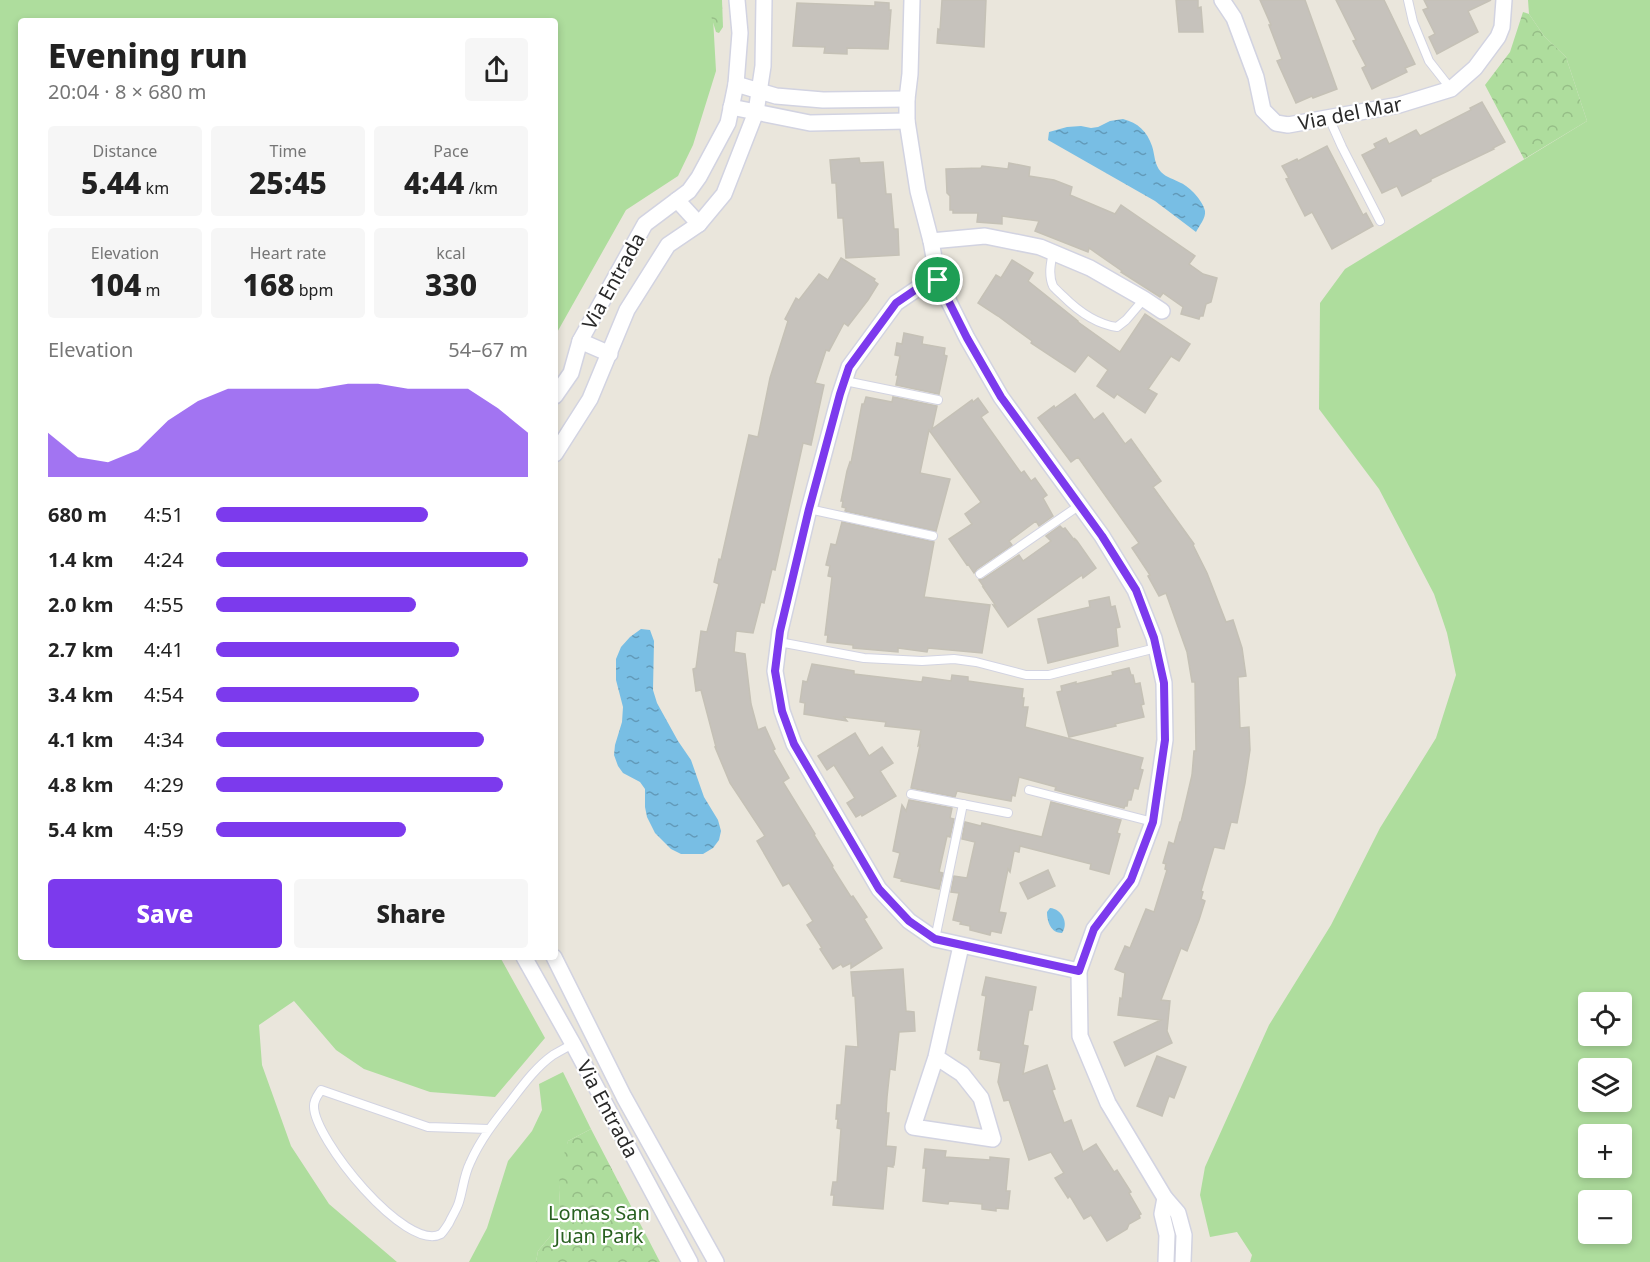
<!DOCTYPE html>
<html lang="en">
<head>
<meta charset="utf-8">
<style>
	body { margin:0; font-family:"Noto Sans",sans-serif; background:#f6f6f6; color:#222; height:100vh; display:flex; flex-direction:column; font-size:22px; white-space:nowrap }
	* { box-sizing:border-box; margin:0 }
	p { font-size:20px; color:#767676 }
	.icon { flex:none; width:33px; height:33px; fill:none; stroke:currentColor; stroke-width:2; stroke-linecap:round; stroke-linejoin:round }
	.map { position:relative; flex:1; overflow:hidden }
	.details { position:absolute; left:18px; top:18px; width:540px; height:942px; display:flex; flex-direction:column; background:#fff; border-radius:6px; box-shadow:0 3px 9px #0003 }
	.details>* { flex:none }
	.fabs { position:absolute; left:1578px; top:992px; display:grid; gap:12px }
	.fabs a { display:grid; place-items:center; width:54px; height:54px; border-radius:6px; background:#fff; box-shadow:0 3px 9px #0003; font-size:30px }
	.pin { position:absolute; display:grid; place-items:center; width:51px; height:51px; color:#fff; margin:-26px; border:3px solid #fff; border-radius:50%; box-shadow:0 2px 6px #0007 }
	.round { display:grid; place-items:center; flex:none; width:63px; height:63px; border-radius:6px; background:#f6f6f6 }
	.overview { display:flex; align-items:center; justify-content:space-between; height:102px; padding:0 30px }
	h1 { font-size:33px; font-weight:800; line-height:45px }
	.figures { display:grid; grid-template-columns:repeat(3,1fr); gap:9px; height:102px; padding:6px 30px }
	.figures div { display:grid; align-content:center; border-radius:6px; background:#f6f6f6; text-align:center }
	.figures b { font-size:30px; font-weight:800 }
	.figures small { font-size:16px; font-weight:400 }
	.figures p { font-size:16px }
	.chart { height:168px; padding:12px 30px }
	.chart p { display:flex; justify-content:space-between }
	.chart svg { width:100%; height:108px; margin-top:6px; fill:#7c3aed; opacity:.7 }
	.action { display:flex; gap:12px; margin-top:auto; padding:12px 30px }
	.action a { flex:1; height:69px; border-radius:6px; background:#7c3aed; color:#fff; font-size:24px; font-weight:800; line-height:69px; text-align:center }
	.action a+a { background:#f6f6f6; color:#222 }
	ul { padding:0 30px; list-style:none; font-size:20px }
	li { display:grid; grid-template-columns:96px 72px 1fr; align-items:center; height:45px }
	li i { height:15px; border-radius:8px; background:#7c3aed }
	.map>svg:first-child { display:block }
	.grass { fill:#aedd9d; fill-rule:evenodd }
	.park { fill:url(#park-crowns) }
	.water { fill:url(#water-ripples) }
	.building { fill:#c6c2bc; stroke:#c5c1b6; stroke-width:1.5 }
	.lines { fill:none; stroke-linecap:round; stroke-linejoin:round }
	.service-casing { stroke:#d2d3e1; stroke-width:10 }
	.minor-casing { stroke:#d2d3e1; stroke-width:18 }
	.service { stroke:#fff; stroke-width:8 }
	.minor { stroke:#fff; stroke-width:15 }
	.route-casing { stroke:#fff; stroke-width:12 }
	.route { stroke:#7c3aed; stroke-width:8 }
	.labels { text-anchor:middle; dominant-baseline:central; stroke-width:4.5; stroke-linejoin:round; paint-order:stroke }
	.street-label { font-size:20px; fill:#292929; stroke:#fff }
	.park-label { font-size:20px; fill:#286020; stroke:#fff }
</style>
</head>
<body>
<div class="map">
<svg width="1650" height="1262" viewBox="0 0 1650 1262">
	<defs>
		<pattern id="park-crowns" width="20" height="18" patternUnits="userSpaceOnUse" patternTransform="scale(1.5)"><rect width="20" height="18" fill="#aedd9d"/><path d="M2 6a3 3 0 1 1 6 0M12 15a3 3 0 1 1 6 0" fill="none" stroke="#96be87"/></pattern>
		<pattern id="water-ripples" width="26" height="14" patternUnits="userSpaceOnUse" patternTransform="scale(1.5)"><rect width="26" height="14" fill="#78bee4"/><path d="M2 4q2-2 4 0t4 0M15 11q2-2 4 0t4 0" fill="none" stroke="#629ab9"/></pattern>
	</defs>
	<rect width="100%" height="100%" fill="#eae6dc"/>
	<!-- grass -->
	<g class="grass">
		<polygon points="0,0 712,0 716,71 693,145 678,176 626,210 555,336 555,21 21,21 21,957 500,957 545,1038 495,1097 430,1092 364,1069 336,1050 294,1001 259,1025 262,1065 291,1146 329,1204 397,1262 0,1262"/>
		<path d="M1528,0H1650V1262H1250L1252,1255L1237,1232L1210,1237L1200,1195L1205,1167L1269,1025L1331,925L1380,828L1436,738L1456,675L1447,633L1434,594L1379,489L1319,409L1320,303L1345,269L1587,121L1566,57L1544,36L1529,14ZM1588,1002H1622V1035H1588ZM1588,1068H1622V1101H1588ZM1588,1134H1622V1167H1588ZM1588,1200H1622V1233H1588Z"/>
		<polygon points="563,1072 591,1129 568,1141 559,1190 561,1223 538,1251 536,1262 469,1262 487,1228 508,1161 532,1131 542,1110 539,1084"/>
	</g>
	<!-- park -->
	<g class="park">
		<polygon points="706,0 722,0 723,27 719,33 716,32"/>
		<polygon points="1523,12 1529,14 1544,36 1566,57 1587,121 1524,159 1485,85 1510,52"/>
		<polygon points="591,1129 660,1262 536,1262 538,1251 561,1223 559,1190 560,1168 568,1141"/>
	</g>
	<!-- water -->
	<g class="water">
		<path d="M1123,119C1138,123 1147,131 1152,146C1155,155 1154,164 1161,172C1167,178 1174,179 1181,183C1190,187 1203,201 1205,211C1206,218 1199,226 1196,232L1155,201L1048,140L1049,132L1067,127L1081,126L1091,128L1098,127L1110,121Z"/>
		<polygon points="641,629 650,630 654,641 653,690 657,703 678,741 691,760 704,797 718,820 721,831 719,840 713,848 703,854 681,854 671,849 655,833 647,817 645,807 645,789 640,782 623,773 618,766 614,755 615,745 622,722 623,707 616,680 616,659 621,647 630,637"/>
		<path d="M1050,908C1062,909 1069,923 1062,933C1051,933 1047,922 1047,912Z"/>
	</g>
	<!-- building -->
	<g class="building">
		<polygon points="942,0 986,0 984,47 937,43 938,29 940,30"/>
		<polygon points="1176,0 1198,0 1198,8 1201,7 1203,32 1179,32"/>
		<polygon points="1260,0 1305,0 1337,89 1313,98 1312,96 1296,103 1277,61 1282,59 1269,25 1271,25"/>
		<polygon points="1336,0 1384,0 1415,64 1405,68 1407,72 1372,89 1362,68 1366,66 1353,41 1356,40"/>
		<polygon points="1424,0 1491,0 1468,11 1478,32 1437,54 1429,37 1435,34 1423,10 1428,8"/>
		<polygon points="875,2 889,3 889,10 891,10 888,49 847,48 847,54 824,53 825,47 793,46 797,3 875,6"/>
		<polygon points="1482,102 1505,142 1493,148 1494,149 1431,179 1431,181 1402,196 1397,186 1382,193 1362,155 1376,148 1374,144 1386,138 1389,144 1416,130 1420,136 1471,110 1470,108"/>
		<polygon points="1327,146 1363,215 1366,213 1373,226 1332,249 1312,212 1305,216 1286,179 1289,178 1282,166 1297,159 1298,161"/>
		<polygon points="859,158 860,163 883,162 886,194 891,194 894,229 898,229 899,255 846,258 843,218 838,218 836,183 832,183 830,160"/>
		<polygon points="1009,163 1030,167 1029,176 1054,180 1072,187 1070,195 1115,214 1121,205 1195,256 1189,264 1203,274 1217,278 1211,302 1206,304 1203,316 1200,316 1199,319 1181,314 1183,307 1163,293 1160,297 1121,272 1122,271 1089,248 1088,252 1035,231 1039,221 1002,216 1002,224 977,222 978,213 953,213 953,210 950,210 950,196 947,193 946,169 981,168 982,166 1008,169"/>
		<polygon points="841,258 875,279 874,281 878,284 868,300 848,326 844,323 829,351 826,350 815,383 824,385 811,445 803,443 775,570 772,569 764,603 761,602 753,633 736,631 734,652 745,654 751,704 758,730 765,727 775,749 773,750 789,778 783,782 815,834 814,835 833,866 832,867 851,897 853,896 867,917 864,919 882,948 851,968 851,963 843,967 841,964 833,969 820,949 822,948 807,925 813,921 789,883 783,886 757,841 765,836 730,783 715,747 716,747 701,690 696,691 693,669 696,668 701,631 707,632 719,584 714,582 719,559 721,560 749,435 758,437 770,378 788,321 785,319 796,298 799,300 819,274 828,280"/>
		<polygon points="1012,260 1033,273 1028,281 1078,321 1078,322 1120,352 1145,314 1190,344 1179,361 1171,356 1148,389 1157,394 1145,413 1117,394 1114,398 1097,386 1108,370 1088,355 1075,372 1031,343 1032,341 998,316 978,303 996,275 1001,278"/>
		<polygon points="904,333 923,337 922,344 945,348 944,355 947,356 939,394 896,385 898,375 896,375 900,356 895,355 897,343 902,344"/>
		<polygon points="1075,394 1094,420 1103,413 1125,444 1131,439 1161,481 1153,487 1194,544 1193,545 1207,573 1226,622 1233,620 1242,648 1246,676 1238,677 1240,728 1249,727 1250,750 1245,783 1237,823 1231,822 1224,849 1214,847 1201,891 1203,892 1201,899 1205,901 1199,920 1187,951 1181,948 1161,1000 1170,1001 1167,1031 1172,1043 1125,1066 1114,1042 1161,1020 1118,1015 1120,998 1122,999 1125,973 1115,969 1125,946 1130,948 1146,909 1154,912 1167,870 1165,869 1166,864 1163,863 1169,842 1174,844 1180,822 1181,822 1192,775 1194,751 1196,751 1195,682 1192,682 1187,652 1166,593 1159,596 1148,576 1150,575 1132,548 1139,543 1078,457 1071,462 1038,418 1054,406 1055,408"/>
		<polygon points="866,397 892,402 893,397 937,406 932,429 972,400 973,402 978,398 988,412 981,417 1021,473 1024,471 1031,481 1035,478 1047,495 1043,498 1053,516 1039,526 1036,521 1009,541 1012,545 977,569 974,573 968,564 967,565 949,539 972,524 965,514 981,502 929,430 920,473 950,479 936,531 845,511 846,508 842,507 843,501 841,501 847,471 850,462 851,463 862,404 864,404"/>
		<polygon points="842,522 934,542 924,597 990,605 982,653 928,648 927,652 898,648 898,652 853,648 853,645 827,642 828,635 825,635 832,577 828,576 830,566 826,565 831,544 836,545"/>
		<polygon points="1060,526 1063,529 1065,528 1075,541 1074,538 1077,541 1096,568 1083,578 1082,575 1008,627 993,605 996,606 983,587 984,587 979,580 983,579 1019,555 1023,561 1051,541 1046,536"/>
		<polygon points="1109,597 1111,607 1115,606 1120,627 1116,628 1118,646 1048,663 1038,619 1090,607 1089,601"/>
		<polygon points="812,664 854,671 854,674 922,682 923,677 951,681 952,675 968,677 968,681 1023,689 1022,698 1024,698 1023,707 1028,707 1025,727 1143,758 1140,769 1143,770 1138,789 1134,788 1131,800 1128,800 1127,806 1125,806 1124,808 1055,790 1056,787 1019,777 1015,796 1012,795 1011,801 957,791 955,797 911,788 920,745 918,746 921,730 885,726 886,722 844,717 847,721 804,714 805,703 800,702 803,681 807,682"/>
		<polygon points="1129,668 1131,675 1133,675 1135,684 1140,683 1144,704 1141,705 1144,717 1115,724 1116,726 1069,737 1057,692 1062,691 1061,686 1076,682 1076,684 1113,675 1112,672"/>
		<polygon points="855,733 869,756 882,747 893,763 880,771 896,796 862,816 861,814 856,817 847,803 855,798 834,765 827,770 818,756"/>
		<polygon points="909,800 952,808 950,818 954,819 950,837 947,836 939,872 943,873 939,889 901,881 902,879 894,877 900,853 893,851 902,805 906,811"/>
		<polygon points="1051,802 1121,820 1117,833 1120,834 1109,874 1090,869 1091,864 1020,846 1019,852 1014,851 1010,872 1008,869 999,912 1006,913 1001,933 991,931 990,935 970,930 970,926 960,924 961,922 953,920 959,893 951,892 954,876 967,878 975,842 962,839 965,822 981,826 982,823 1042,837"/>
		<polygon points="1048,870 1055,886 1028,899 1020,883"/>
		<polygon points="903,969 906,1011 914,1012 915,1031 899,1032 895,1070 890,1069 887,1097 886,1113 889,1113 886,1146 896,1147 894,1165 893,1165 893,1167 887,1166 883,1209 833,1205 834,1195 831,1195 833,1182 837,1182 841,1129 837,1128 838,1119 836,1119 837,1105 841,1105 846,1046 858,1047 855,996 853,996 851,972"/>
		<polygon points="986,977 1036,987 1032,1010 1029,1010 1023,1045 1028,1046 1023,1074 1047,1065 1055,1089 1052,1090 1064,1123 1071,1120 1083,1152 1096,1144 1114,1172 1117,1170 1131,1192 1129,1193 1141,1214 1139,1215 1140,1218 1129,1224 1127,1229 1107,1241 1091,1215 1084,1219 1070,1196 1068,1198 1055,1178 1064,1173 1051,1152 1029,1160 1009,1100 1004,1101 998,1082 1001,1063 980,1059 981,1051 978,1050 986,996 982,995"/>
		<polygon points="1157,1056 1186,1067 1174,1098 1169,1096 1162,1116 1137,1106"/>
		<polygon points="925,1149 946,1151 945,1157 990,1160 990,1157 1009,1159 1006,1191 1010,1191 1008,1209 996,1208 996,1211 982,1209 982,1204 949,1201 948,1204 923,1201 926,1168 923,1168"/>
	</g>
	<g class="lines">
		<!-- service casing -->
		<g class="service-casing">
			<g id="service">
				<polyline points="1408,0 1413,22 1429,61 1451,89"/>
				<polyline points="1329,118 1342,147 1380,221"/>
				<path d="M1053,252C1051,262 1048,275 1053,286C1055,289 1060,293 1063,296C1078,311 1095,324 1117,327L1126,320L1144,299"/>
				<polyline points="845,381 938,400"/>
				<polyline points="809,509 933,536"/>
				<polyline points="980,574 1080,505"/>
				<polyline points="779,642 864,658 922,661 954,659 976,662 1026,675 1049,675 1156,648"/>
				<polyline points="1029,790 1153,822"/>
				<polyline points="911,794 1008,813"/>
				<polyline points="935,939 963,804"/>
				<path d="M489,1129L428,1127L321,1090C318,1095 314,1099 314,1106C313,1138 406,1253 441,1234C444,1231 447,1226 449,1223C452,1216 457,1209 459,1202C463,1189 464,1175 470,1163C480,1140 495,1121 510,1102C523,1085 536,1067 553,1055C560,1051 567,1047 573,1044"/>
			</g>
		</g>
		<!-- minor casing -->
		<g class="minor-casing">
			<g id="minor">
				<polyline points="912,0 910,74 907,99 907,121 918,191 931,241 938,280 967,338 1001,397 1102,536 1135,590 1154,638 1164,683 1165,740 1153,822 1131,881 1094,929 1079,971 1080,1036 1108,1103 1165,1198 1178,1213 1184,1235 1183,1262"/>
				<polyline points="1222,0 1234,18 1256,77 1263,110 1276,123 1288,125 1399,105 1451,89 1475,68 1498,37 1502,27 1504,0"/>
				<polyline points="736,84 776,96 823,100 907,99"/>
				<polyline points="731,107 810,123 907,121"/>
				<polyline points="677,200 699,224"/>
				<polyline points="931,241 985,236 1040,247 1090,268 1144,299 1162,311"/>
				<polyline points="938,280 921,286 896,303 849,367 840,394 809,509 780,631 775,671 782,711 794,744 879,889 909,921 935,939 1079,971"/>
				<polyline points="580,341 610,354"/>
				<polyline points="555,396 571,373 580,341 645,224 689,191 699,177 728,123 736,84 740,33 737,0"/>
				<polyline points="555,454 590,399 627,310 668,245 699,224 724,194 756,112 763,66 764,0"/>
				<polyline points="524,957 573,1044 690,1262"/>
				<polyline points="554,957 624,1097 716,1262"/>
				<polyline points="936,1057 962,1074 981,1098 993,1139 913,1127 936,1057 961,946"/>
				<polyline points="1165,1198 1162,1214 1167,1235 1166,1262"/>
			</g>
		</g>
		<!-- service -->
		<use href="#service" class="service"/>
		<!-- minor -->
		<use href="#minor" class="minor"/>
	</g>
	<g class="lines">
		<!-- route casing -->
		<g class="route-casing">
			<polygon id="route" points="938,280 967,338 1001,397 1102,536 1136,590 1154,638 1164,683 1165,740 1153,822 1131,880 1094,929 1079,971 935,939 909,921 879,889 794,744 782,711 775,671 780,631 809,509 840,394 849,367 896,303 921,286"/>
		</g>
		<!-- route -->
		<use href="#route" class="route"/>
	</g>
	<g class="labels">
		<!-- street labels -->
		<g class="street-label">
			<text transform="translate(1350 113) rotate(-11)">Via del Mar</text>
			<text transform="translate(613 281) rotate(-61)">Via Entrada</text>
			<text transform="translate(608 1109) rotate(62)">Via Entrada</text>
		</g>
		<!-- park labels -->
		<g class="park-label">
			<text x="599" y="1212">Lomas San<tspan x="599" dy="23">Juan Park</tspan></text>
		</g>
	</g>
</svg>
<div class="fabs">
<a><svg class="icon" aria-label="locate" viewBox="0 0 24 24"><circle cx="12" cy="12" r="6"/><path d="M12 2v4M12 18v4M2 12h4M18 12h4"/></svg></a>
<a><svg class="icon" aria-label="layers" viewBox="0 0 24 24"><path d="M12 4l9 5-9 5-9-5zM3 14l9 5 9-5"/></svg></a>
<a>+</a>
<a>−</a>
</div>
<div class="pin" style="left:938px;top:280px;background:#1e9e55"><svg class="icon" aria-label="arrive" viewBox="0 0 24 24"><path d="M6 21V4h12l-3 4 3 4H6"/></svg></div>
<section class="details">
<div class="overview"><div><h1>Evening run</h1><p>20:04 · 8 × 680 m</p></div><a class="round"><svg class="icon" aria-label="share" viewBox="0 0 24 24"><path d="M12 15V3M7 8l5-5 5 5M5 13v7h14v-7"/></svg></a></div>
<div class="figures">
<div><p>Distance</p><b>5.44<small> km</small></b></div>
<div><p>Time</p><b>25:45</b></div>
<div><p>Pace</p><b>4:44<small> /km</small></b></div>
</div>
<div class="figures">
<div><p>Elevation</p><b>104<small> m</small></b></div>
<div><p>Heart rate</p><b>168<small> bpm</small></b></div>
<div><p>kcal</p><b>330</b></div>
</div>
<div class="chart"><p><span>Elevation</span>54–67 m</p>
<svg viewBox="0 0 160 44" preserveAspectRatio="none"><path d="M0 44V26L10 36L20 38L30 33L40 21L50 13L60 8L70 8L80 8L90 8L100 6L110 6L120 8L130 8L140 8L150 16L160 26V44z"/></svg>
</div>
<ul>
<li><b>680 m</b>4:51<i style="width:68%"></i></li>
<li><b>1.4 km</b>4:24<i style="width:100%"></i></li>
<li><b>2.0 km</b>4:55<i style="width:64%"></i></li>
<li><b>2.7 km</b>4:41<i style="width:78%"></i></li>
<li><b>3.4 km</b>4:54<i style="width:65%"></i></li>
<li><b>4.1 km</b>4:34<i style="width:86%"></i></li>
<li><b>4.8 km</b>4:29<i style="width:92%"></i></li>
<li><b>5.4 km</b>4:59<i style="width:61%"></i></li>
</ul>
<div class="action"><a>Save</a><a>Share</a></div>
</section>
</div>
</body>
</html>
